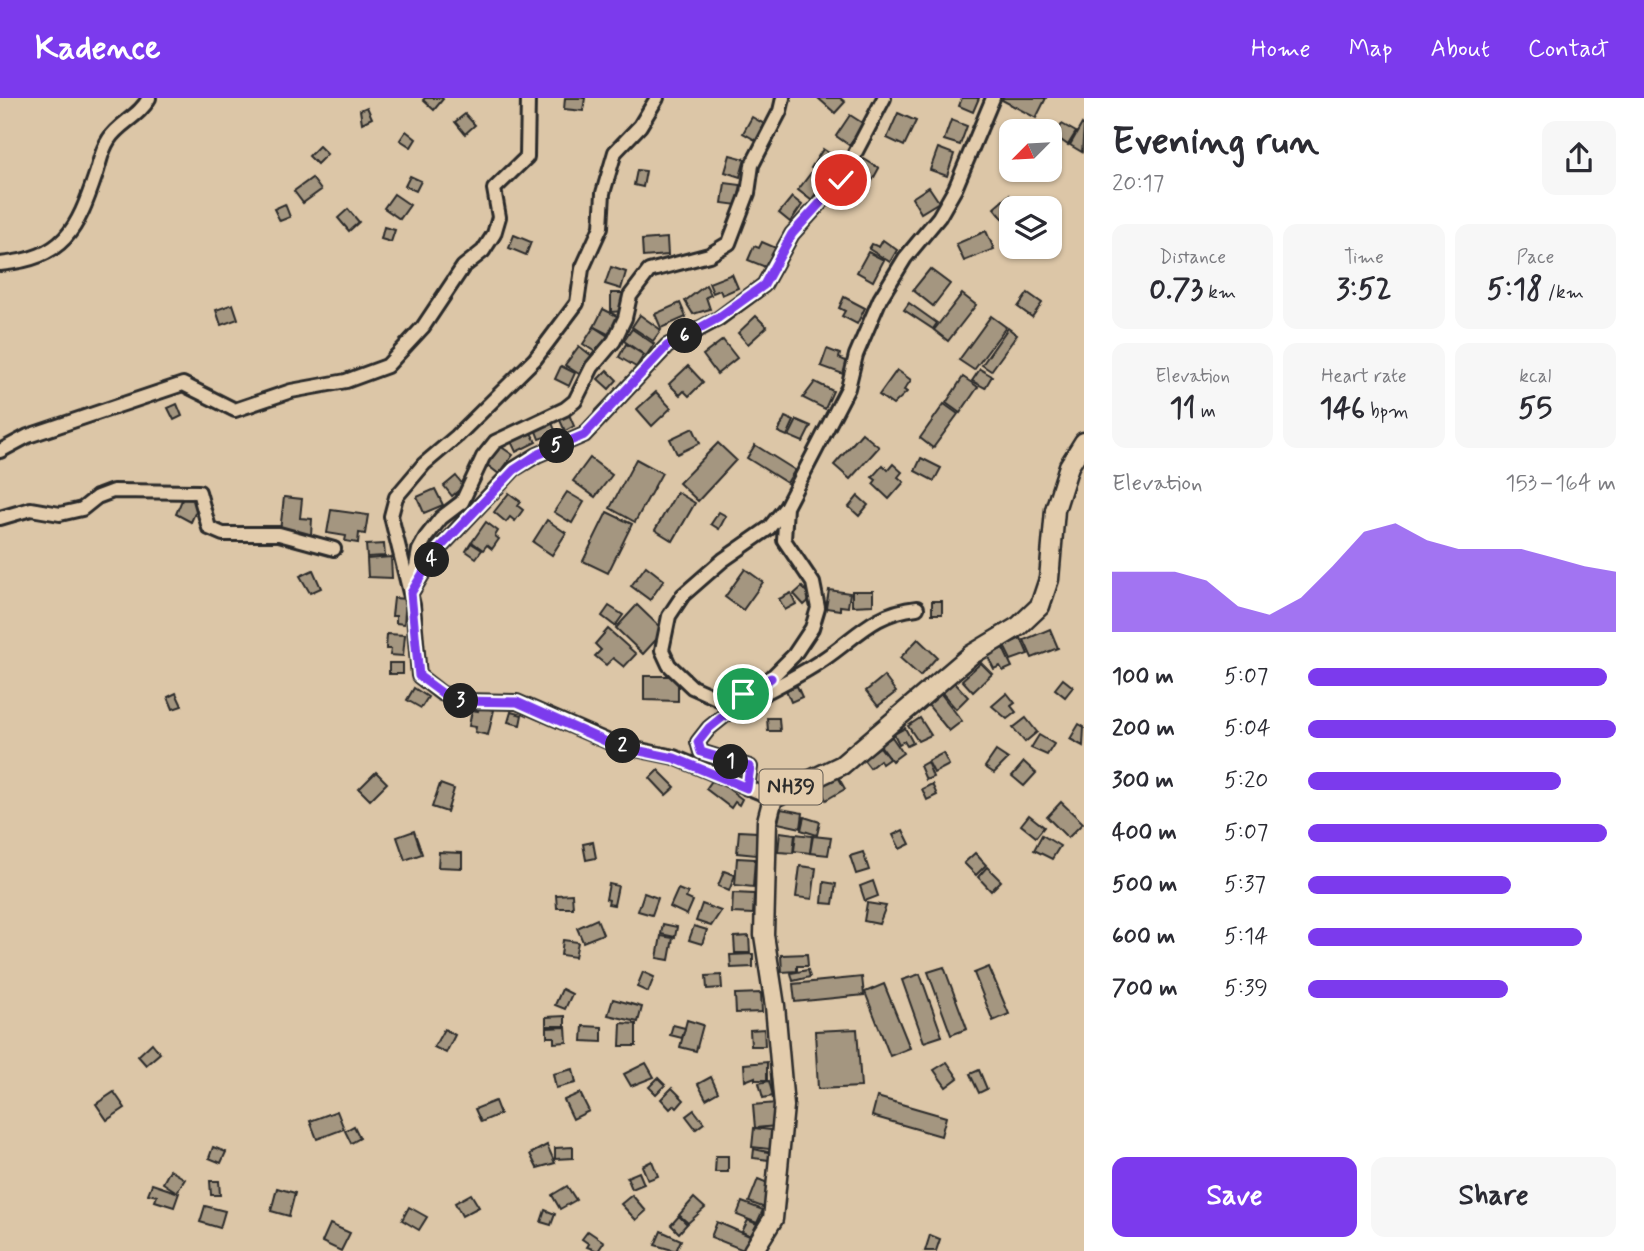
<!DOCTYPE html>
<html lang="en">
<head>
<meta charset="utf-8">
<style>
	body { margin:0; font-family:Mynerve,sans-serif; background:#f7f7f7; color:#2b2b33; height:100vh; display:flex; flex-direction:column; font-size:26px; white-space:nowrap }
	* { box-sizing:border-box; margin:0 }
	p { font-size:23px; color:#7c7c81 }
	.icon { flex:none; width:38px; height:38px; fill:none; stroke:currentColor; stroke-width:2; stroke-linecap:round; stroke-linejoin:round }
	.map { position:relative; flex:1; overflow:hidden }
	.panel { display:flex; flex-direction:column; background:#fff; width:560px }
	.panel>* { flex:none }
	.needle { width:46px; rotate:246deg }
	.tools { position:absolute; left:999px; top:21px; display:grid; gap:14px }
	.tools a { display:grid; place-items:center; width:63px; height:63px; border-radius:14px; background:#fff; box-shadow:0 2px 5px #0004; font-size:35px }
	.pin { position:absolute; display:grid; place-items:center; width:60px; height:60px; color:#fff; margin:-30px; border:4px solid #fff; border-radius:50%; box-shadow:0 2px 7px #0007 }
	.km { position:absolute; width:35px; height:35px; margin:-18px; border-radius:50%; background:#222; color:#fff; font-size:19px; line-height:35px; text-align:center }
	.round { display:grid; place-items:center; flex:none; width:74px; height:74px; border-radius:14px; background:#f7f7f7 }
	.headline { display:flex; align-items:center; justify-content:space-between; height:119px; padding:0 28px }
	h1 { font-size:38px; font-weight:800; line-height:52px }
	.figures { display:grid; grid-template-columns:repeat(3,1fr); gap:10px; height:119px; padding:7px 28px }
	.figures div { display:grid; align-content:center; border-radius:14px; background:#f7f7f7; text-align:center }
	.figures b { font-size:30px; font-weight:800 }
	.figures small { font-size:19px; font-weight:400 }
	.figures p { font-size:19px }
	.chart { height:196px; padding:14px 28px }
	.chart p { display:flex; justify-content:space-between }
	.chart svg { width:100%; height:126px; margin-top:7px; fill:#7c3aed; opacity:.7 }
	.button { display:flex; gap:14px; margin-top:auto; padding:14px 28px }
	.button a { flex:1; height:80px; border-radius:14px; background:#7c3aed; color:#fff; font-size:28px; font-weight:800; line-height:80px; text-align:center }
	.button a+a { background:#f7f7f7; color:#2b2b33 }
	ul { padding:0 28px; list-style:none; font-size:23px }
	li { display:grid; grid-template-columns:112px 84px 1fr; align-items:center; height:52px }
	li i { height:18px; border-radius:9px; background:#7c3aed }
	header { display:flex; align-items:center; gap:42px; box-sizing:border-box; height:98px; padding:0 35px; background:#7c3aed; color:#fff }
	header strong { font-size:33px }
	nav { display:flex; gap:38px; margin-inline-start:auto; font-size:24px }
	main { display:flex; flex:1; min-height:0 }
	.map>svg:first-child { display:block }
	.building { fill:#a49680; stroke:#2b2b2b; stroke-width:2 }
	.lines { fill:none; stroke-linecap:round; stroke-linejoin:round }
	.minor-casing { stroke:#2b2b2b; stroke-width:18 }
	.highway-casing { stroke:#2b2b2b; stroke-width:23 }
	.minor { stroke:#e3ccac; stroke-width:12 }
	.highway { stroke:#e3ccac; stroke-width:18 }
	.route-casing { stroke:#fff; stroke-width:14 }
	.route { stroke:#7c3aed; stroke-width:9 }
	.labels { text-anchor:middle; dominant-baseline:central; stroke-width:5; stroke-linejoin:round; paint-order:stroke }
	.shield { fill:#e3ccac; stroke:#625b52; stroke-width:2 }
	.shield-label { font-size:21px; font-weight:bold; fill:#2b2b2b }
</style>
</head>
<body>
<header>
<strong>Kadence</strong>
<nav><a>Home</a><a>Map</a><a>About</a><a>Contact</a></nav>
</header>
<main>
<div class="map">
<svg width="1084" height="1153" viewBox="0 0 1084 1153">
	<rect width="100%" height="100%" fill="#dcc6a7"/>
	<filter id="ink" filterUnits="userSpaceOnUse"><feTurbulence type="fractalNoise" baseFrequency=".0143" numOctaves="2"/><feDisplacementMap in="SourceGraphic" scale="14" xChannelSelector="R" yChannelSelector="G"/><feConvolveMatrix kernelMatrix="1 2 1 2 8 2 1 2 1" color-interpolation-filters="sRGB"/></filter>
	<g filter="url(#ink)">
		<!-- building -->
		<g class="building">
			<polygon points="425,0 442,0 443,1 434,12 423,2"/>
			<polygon points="565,0 585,0 583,13 564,11"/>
			<polygon points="818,0 840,0 845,4 835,15"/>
			<polygon points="962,0 979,0 973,14 959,8"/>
			<polygon points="1003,0 1046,0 1036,20 1002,2"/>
			<polygon points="367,9 372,20 362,25 360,12"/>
			<polygon points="898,15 916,23 904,48 887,40"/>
			<polygon points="465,16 475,27 465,36 455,24"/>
			<polygon points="850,17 864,26 849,47 836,38"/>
			<polygon points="752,19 766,27 757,43 743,35"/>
			<polygon points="951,22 967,28 960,47 944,42"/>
			<polygon points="1062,26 1076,34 1068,47 1055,38"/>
			<polygon points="1082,26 1084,28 1082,54 1070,47"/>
			<polygon points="1004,31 1016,33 1012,33 1012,57 1001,55"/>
			<polygon points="406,33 416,41 411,49 400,42"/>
			<polygon points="319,48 327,56 317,66 309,58"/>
			<polygon points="938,50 954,56 947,78 930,72"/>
			<polygon points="823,51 835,59 822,78 811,70"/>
			<polygon points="730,57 745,61 740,79 725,74"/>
			<polygon points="864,61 879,70 867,92 851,84"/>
			<polygon points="1050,64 1054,65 1054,76 1034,78 1034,72 1050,72"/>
			<polygon points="637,72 646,73 643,89 634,87"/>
			<polygon points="811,75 824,85 811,102 798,92"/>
			<polygon points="410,78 421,83 416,93 405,88"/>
			<polygon points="312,80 321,92 303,105 294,93"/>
			<polygon points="725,85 741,87 737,107 722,105"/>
			<polygon points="929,89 939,104 921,115 912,100"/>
			<polygon points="394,96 410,107 400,121 384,110"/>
			<polygon points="1009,97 1021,110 1012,110 1012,119 1006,124 994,110"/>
			<polygon points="792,99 802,107 790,124 779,115"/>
			<polygon points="285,106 290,119 280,123 274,111"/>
			<polygon points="348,111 359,124 349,133 338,120"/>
			<polygon points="384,129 395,132 391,144 381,141"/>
			<polygon points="986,133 994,151 964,163 956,146"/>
			<polygon points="514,137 531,144 526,157 509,150"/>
			<polygon points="667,140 668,157 643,159 642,142"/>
			<polygon points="883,142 897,152 890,164 869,151 872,146 879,149"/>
			<polygon points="762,144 776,150 768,170 748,162 754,148 759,150"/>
			<polygon points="868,154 884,162 873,183 857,174"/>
			<polygon points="611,169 626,174 621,191 605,186"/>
			<polygon points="930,171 950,186 933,208 913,192"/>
			<polygon points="732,176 738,190 722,197 720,192 713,195 709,185"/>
			<polygon points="706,187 711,197 706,199 710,211 693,216 685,203"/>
			<polygon points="611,195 624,195 624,213 611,214"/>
			<polygon points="1028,195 1042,205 1032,219 1018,209"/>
			<polygon points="962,196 976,207 948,243 934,232"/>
			<polygon points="844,199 865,210 857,226 842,218 845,213 839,210"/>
			<polygon points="680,205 686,219 661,230 655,216"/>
			<polygon points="909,205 937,225 933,231 904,212"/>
			<polygon points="233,206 238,221 221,227 216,212"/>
			<polygon points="603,211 619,219 610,237 594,229"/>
			<polygon points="640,217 661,232 653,243 632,229"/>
			<polygon points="756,218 767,229 748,246 738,235"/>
			<polygon points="991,218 1006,229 974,272 959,262"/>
			<polygon points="594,229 608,238 597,255 583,246"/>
			<polygon points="1008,230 1017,237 991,273 982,267"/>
			<polygon points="632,231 654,246 646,258 624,243"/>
			<polygon points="723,242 737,260 717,276 703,257"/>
			<polygon points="626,246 644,257 636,269 619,259"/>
			<polygon points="579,248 592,258 579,276 565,267"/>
			<polygon points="827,251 840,256 839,260 848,264 843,276 821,268"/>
			<polygon points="561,268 575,275 569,288 555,281"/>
			<polygon points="688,268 703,284 689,298 684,293 680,297 669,286"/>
			<polygon points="980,271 992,278 985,290 972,283"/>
			<polygon points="607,272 617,282 609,291 598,281"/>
			<polygon points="897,272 911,282 904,292 907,294 893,307 879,297"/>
			<polygon points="963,279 978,289 960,315 946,305"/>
			<polygon points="815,284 833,293 825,311 803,300"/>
			<polygon points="656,294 671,310 652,328 637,311"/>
			<polygon points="177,306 182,318 174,322 168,310"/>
			<polygon points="944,306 958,316 933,350 920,340"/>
			<polygon points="568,314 574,328 565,333 558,318"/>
			<polygon points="785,319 794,323 787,338 778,334"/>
			<polygon points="551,322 556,335 539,341 534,328"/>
			<polygon points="797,322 811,328 803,344 789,338"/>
			<polygon points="693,330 700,345 677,356 670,341"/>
			<polygon points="529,331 536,344 516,354 510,341"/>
			<polygon points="862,335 879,349 850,381 834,367"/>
			<polygon points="718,345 736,362 698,403 679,385"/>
			<polygon points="755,347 795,372 787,385 747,360"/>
			<polygon points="500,348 513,357 499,376 486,366"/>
			<polygon points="590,360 612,377 595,399 573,383"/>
			<polygon points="921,360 941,370 934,383 915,373"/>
			<polygon points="636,361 662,375 635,424 610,410"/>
			<polygon points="893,366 902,374 898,379 904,384 889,401 873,386 876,382 872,379 883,367 888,372"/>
			<polygon points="456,378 464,388 452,398 444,388"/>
			<polygon points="435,391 443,407 424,415 417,399"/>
			<polygon points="567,394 584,404 572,425 554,414"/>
			<polygon points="677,394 695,405 673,443 655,432"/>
			<polygon points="509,395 521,404 518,408 523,412 515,423 510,419 506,424 494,414"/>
			<polygon points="184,397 200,404 191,424 176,416"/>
			<polygon points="858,398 868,407 859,418 849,409"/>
			<polygon points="284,399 302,401 300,420 312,421 311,437 280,433"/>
			<polygon points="331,412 368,417 365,436 359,435 358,445 345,443 346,438 327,435"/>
			<polygon points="607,414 632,426 608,475 583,463"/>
			<polygon points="719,414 726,418 719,431 711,426"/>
			<polygon points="547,422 566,435 552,457 533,444"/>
			<polygon points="486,424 498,433 495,438 499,441 492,451 487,447 483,452 472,444"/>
			<polygon points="471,445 482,452 476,460 466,453"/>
			<polygon points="384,446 385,458 367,459 366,447"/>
			<polygon points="391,459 392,480 368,479 367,461"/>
			<polygon points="646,468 664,482 650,502 631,488"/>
			<polygon points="745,471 763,484 743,512 725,499"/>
			<polygon points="313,472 321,490 310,495 300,478"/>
			<polygon points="802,489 812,500 804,507 794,496"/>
			<polygon points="829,492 850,495 848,509 840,508 840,512 826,510"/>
			<polygon points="852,493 873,493 873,507 852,508"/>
			<polygon points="791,495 796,506 785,512 779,501"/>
			<polygon points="394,500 406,501 404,526 396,525 396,518 392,518"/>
			<rect x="932" y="503" width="10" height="13"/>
			<polygon points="637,507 664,533 643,556 616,530"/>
			<polygon points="609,508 623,517 615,528 602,518"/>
			<polygon points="608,531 636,556 624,569 613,560 606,567 595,558 601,552 595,546"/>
			<polygon points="1050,531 1058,550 1032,560 1024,542"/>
			<polygon points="387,536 405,537 403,558 390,557 391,551 386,551"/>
			<polygon points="1021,540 1028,556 1011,562 1004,548"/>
			<polygon points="918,541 937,559 920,578 900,560"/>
			<polygon points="1003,550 1012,569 1003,573 1000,568 994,571 987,557"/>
			<rect x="389" y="565" width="14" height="11"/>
			<polygon points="981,565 992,576 973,594 962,582"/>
			<polygon points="644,578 678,578 678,603 644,602"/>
			<polygon points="884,578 896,594 878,608 866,593"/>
			<polygon points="1063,581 1073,589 1065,599 1055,591"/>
			<polygon points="954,584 968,599 956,611 942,595"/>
			<polygon points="797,588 802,599 791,604 786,592"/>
			<polygon points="414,590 428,599 421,610 407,602"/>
			<polygon points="176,595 182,608 173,611 168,599"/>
			<polygon points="1007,595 1015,605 1011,608 1016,614 1007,621 992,608"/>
			<polygon points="941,596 962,623 949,633 928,607"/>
			<polygon points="479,609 494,612 488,637 475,634 476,629 469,628 472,612 478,613"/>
			<polygon points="511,614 522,617 520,627 508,624"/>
			<polygon points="767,620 779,620 780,633 768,633"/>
			<polygon points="920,620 931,637 918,643 908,628"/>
			<polygon points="1026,620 1037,634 1025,644 1013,630"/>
			<polygon points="1079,626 1084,629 1083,648 1070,641"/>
			<polygon points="905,630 913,645 907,648 904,643 899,646 894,636"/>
			<polygon points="1039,637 1054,646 1047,657 1031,650"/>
			<polygon points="892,639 903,655 892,663 880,647"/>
			<polygon points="880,649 889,661 882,666 880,662 870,670 863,661"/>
			<polygon points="996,653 1008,661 994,675 985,669"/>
			<polygon points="943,655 949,667 934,675 928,663"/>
			<polygon points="927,664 933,679 926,682 920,668"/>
			<polygon points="1024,664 1036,675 1024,688 1012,678"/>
			<polygon points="658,672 675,689 666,697 650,680"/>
			<polygon points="376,674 387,685 370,702 359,691"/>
			<polygon points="837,677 845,691 826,702 818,688"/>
			<polygon points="714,680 742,701 739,707 735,704 731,710 706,691"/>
			<polygon points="440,686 454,691 447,714 432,709"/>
			<polygon points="932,686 937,697 927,702 922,691"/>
			<polygon points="1061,704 1083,725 1068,740 1047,719"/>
			<polygon points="781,711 803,715 801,730 778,725"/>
			<polygon points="1029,717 1044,729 1036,739 1021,727"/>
			<polygon points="804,719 820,724 817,737 801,732"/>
			<polygon points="903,732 910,746 900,751 893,737"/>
			<polygon points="414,733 422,756 405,762 397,739"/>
			<polygon points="739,733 757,734 756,757 737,755"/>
			<polygon points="780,734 795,736 793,755 778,754"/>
			<polygon points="796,736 812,738 810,755 794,753"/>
			<polygon points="1042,737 1060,748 1052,761 1034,752"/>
			<polygon points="813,738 831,740 828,757 810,755"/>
			<polygon points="593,744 596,760 586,762 583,746"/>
			<polygon points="439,754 462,755 462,770 438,769"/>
			<polygon points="863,754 869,772 856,776 850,758"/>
			<polygon points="975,755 986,767 976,777 964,765"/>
			<polygon points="737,760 755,761 753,789 735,787"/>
			<polygon points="800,768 816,770 812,801 796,799"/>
			<polygon points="987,769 1001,783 991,793 978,779"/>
			<polygon points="724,773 735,777 729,793 718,788"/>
			<polygon points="873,783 878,798 865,803 860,788"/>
			<polygon points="824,784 836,786 833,806 822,805"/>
			<polygon points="609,786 618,788 614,807 608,806 609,802 606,801"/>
			<polygon points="678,791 688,795 686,800 693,803 687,817 670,809"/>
			<polygon points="644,795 658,800 652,817 638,813"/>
			<polygon points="733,795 754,796 753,816 732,815"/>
			<polygon points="572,796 573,810 557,810 556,797"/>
			<polygon points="867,805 886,808 879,826 864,823"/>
			<polygon points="702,806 721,813 711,828 696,823"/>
			<polygon points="597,821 603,836 583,844 577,830"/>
			<polygon points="663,826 677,829 675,839 661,836"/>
			<polygon points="694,828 707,832 702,846 689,842"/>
			<polygon points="661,838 673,840 669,862 657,860"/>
			<polygon points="749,838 750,855 735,855 734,839"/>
			<polygon points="563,842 578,844 575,859 561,857"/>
			<polygon points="753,856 753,869 731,870 730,857"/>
			<polygon points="807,856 808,868 797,868 797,873 782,874 781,857"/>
			<polygon points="944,869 967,931 951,937 928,874"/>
			<polygon points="989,869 1009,916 993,923 974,875"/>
			<polygon points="808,872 810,879 793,883 791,875"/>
			<polygon points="643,874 654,879 648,894 637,889"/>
			<polygon points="920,876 942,938 924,944 902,882"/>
			<polygon points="721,877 722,890 707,891 706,878"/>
			<polygon points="862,879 864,897 795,904 793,886"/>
			<polygon points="884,886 910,950 890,958 865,894"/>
			<polygon points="562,891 572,896 565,911 555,907"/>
			<polygon points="761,895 762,914 736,915 735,896"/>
			<polygon points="613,901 642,909 638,924 608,917"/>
			<polygon points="565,918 565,928 546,928 546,919"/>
			<polygon points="687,922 703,927 696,953 680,949"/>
			<polygon points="621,925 636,926 636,948 620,948"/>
			<polygon points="673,927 685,930 682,940 670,937"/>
			<polygon points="583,928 602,929 602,944 582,943"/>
			<polygon points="566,929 567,944 554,945 554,939 547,939 547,930"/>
			<polygon points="444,931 455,937 446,955 434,949"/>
			<polygon points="764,931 765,948 751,948 750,932"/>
			<polygon points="857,931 861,989 818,991 815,933"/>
			<polygon points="152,945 160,955 146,967 138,958"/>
			<polygon points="767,964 767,982 755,982 755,979 745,983 744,966"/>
			<polygon points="947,964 958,980 946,989 934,972"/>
			<polygon points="646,965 654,979 631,988 624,976"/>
			<polygon points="573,971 576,985 556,990 553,976"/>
			<polygon points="979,972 987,991 979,995 970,976"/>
			<polygon points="711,979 718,994 706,1001 698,986"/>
			<polygon points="658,980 665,987 656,996 649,989"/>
			<polygon points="769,983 773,998 763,1000 759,985"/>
			<polygon points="672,990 684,1002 677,1010 674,1007 670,1011 661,1001"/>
			<polygon points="114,994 125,1010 107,1022 96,1006"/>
			<polygon points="580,995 589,1013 573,1021 564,1002"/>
			<polygon points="877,999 946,1019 941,1038 872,1018"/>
			<polygon points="495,1003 500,1016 481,1024 475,1011"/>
			<polygon points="776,1005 777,1028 755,1030 753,1007"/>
			<polygon points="694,1012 704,1025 696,1031 686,1018"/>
			<polygon points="337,1013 344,1031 317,1041 310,1023"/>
			<polygon points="354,1028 360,1040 351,1045 345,1033"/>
			<polygon points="754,1030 779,1033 778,1052 752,1049"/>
			<polygon points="547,1047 555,1065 537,1070 530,1056"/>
			<polygon points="213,1049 226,1054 221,1065 209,1060"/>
			<polygon points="573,1049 573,1060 555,1061 555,1050"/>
			<polygon points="754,1051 772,1055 777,1063 753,1060"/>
			<polygon points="716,1058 728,1058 728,1074 715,1074"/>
			<polygon points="652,1063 658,1078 648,1082 642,1068"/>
			<polygon points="170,1072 185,1081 177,1094 163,1085"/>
			<polygon points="639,1074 644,1086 632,1091 627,1079"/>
			<polygon points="758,1081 775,1088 765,1110 749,1104"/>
			<polygon points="210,1083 219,1083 220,1097 211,1097"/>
			<polygon points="152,1086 179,1095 174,1109 155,1103 157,1098 148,1096"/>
			<polygon points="567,1088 576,1102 560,1111 552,1097"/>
			<polygon points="277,1090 295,1095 289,1118 271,1113"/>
			<polygon points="471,1096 479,1109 462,1118 455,1105"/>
			<polygon points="632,1097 646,1113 636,1122 621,1106"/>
			<polygon points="694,1100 705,1110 688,1125 679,1117"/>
			<polygon points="742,1104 763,1112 757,1125 737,1117"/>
			<polygon points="205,1108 225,1113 220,1130 200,1124"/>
			<polygon points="409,1109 427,1119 419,1132 402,1122"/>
			<polygon points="545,1112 555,1116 551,1127 541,1124"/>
			<polygon points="679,1118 687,1126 679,1135 671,1127"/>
			<polygon points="748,1122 757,1126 751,1138 742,1134"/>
			<polygon points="717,1124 752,1139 746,1153 711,1139"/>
			<polygon points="330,1126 350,1135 341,1153 322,1144"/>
			<polygon points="588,1133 604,1144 598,1153 587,1149 589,1146 582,1141"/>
			<polygon points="661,1133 681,1142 676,1153 655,1147"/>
			<polygon points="930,1137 940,1141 936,1153 925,1153"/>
		</g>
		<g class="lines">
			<!-- minor casing -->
			<g class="minor-casing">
				<g id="minor">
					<polyline points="657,0 640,28 615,54 603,95 601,129 582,171 577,205 535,261 457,338 424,366 396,399 391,418 413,507 419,578 441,595 461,603 517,604 616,647 674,659 773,700"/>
					<path d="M0,166C64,160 77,133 96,76C100,64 101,53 109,41C119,25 140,18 149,0"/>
					<polyline points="0,353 28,338 183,286 235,312 291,293 346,283 387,268 423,229 463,169 483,153 494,136 499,119 494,91 527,59 528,0"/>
					<polyline points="786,409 784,442 813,485 818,510 812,530 794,557 771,580 743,596 721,602 692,589 669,567 662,552 669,518 683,497 723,462 769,430 786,409 848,290 856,257 880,201 905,160 939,119 955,91 993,0"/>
					<polyline points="0,420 31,411 60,416 82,411 97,399 113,393 199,394 209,430 223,436 279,436 334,451"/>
					<polyline points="412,491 419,452 426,439 441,420 462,404 483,359 495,344 565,311 575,303 592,269 614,243 625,220 630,198 649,173 709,157 729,145 748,95 752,67 780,13 783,0"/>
					<polyline points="411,495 435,455 514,371 537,357 584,337 667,248 718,221 764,187 792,136 841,82 884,0"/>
					<polyline points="735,609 709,630 698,644 701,654 750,669 747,690"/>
					<path d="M730,613C761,596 795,581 824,561C858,538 873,515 917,510"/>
				</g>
			</g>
			<!-- highway casing -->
			<g class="highway-casing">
				<polyline id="highway" points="753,1153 773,1121 784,1008 775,908 764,837 767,723 773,700 842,667 971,557 1019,528 1040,508 1049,481 1055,412 1069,368 1084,344"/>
			</g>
			<!-- minor -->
			<use href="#minor" class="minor"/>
			<!-- highway -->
			<use href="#highway" class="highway"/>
		</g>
	</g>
	<g class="lines" filter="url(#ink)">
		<!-- route casing -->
		<g class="route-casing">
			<polyline id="route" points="743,596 771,580 709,630 698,644 701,654 750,669 747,690 674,660 616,648 517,604 461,603 442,595 419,578 411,495 435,455 514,372 537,357 584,337 667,248 718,220 764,187 792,136 841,82"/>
		</g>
		<!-- route -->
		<use href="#route" class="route"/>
	</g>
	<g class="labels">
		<!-- shield labels -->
		<rect class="shield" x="759.5" y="671.5" width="63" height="35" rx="5"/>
		<g class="shield-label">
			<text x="791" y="689">NH39</text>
		</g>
	</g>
</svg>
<div class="tools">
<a><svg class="needle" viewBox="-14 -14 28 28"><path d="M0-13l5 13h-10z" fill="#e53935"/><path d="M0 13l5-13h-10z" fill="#7c7c81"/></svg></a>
<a><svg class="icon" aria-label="layers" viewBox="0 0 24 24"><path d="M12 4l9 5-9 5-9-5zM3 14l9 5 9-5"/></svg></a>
</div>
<div class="pin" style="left:743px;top:596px;background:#1e9e55"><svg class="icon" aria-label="arrive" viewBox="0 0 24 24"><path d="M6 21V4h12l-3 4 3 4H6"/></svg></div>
<div class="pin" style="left:841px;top:82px;background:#d93025"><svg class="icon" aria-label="check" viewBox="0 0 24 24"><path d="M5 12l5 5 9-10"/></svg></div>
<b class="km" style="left:731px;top:664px">1</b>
<b class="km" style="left:623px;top:648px">2</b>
<b class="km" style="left:461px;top:603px">3</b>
<b class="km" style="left:432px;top:462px">4</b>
<b class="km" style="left:557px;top:348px">5</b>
<b class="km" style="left:685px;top:238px">6</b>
</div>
<section class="panel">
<div class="headline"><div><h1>Evening run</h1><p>20:17</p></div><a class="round"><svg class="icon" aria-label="share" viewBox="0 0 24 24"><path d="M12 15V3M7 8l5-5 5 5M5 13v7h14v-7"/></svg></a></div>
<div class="figures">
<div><p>Distance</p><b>0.73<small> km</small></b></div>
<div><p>Time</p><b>3:52</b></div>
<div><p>Pace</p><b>5:18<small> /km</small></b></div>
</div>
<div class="figures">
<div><p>Elevation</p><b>11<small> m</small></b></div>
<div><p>Heart rate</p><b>146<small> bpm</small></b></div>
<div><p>kcal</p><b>55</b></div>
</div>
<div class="chart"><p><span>Elevation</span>153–164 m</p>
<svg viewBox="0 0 160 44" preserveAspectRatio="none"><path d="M0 44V23L10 23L20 23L30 26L40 35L50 38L60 32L70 21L80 9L90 6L100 12L110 15L120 15L130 15L140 18L150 21L160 23V44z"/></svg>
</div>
<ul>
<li><b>100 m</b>5:07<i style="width:97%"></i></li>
<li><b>200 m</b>5:04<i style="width:100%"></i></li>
<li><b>300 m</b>5:20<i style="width:82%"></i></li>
<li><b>400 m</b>5:07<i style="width:97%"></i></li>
<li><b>500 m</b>5:37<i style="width:66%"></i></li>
<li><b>600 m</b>5:14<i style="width:89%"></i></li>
<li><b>700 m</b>5:39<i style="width:65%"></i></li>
</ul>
<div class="button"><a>Save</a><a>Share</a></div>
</section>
</main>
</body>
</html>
